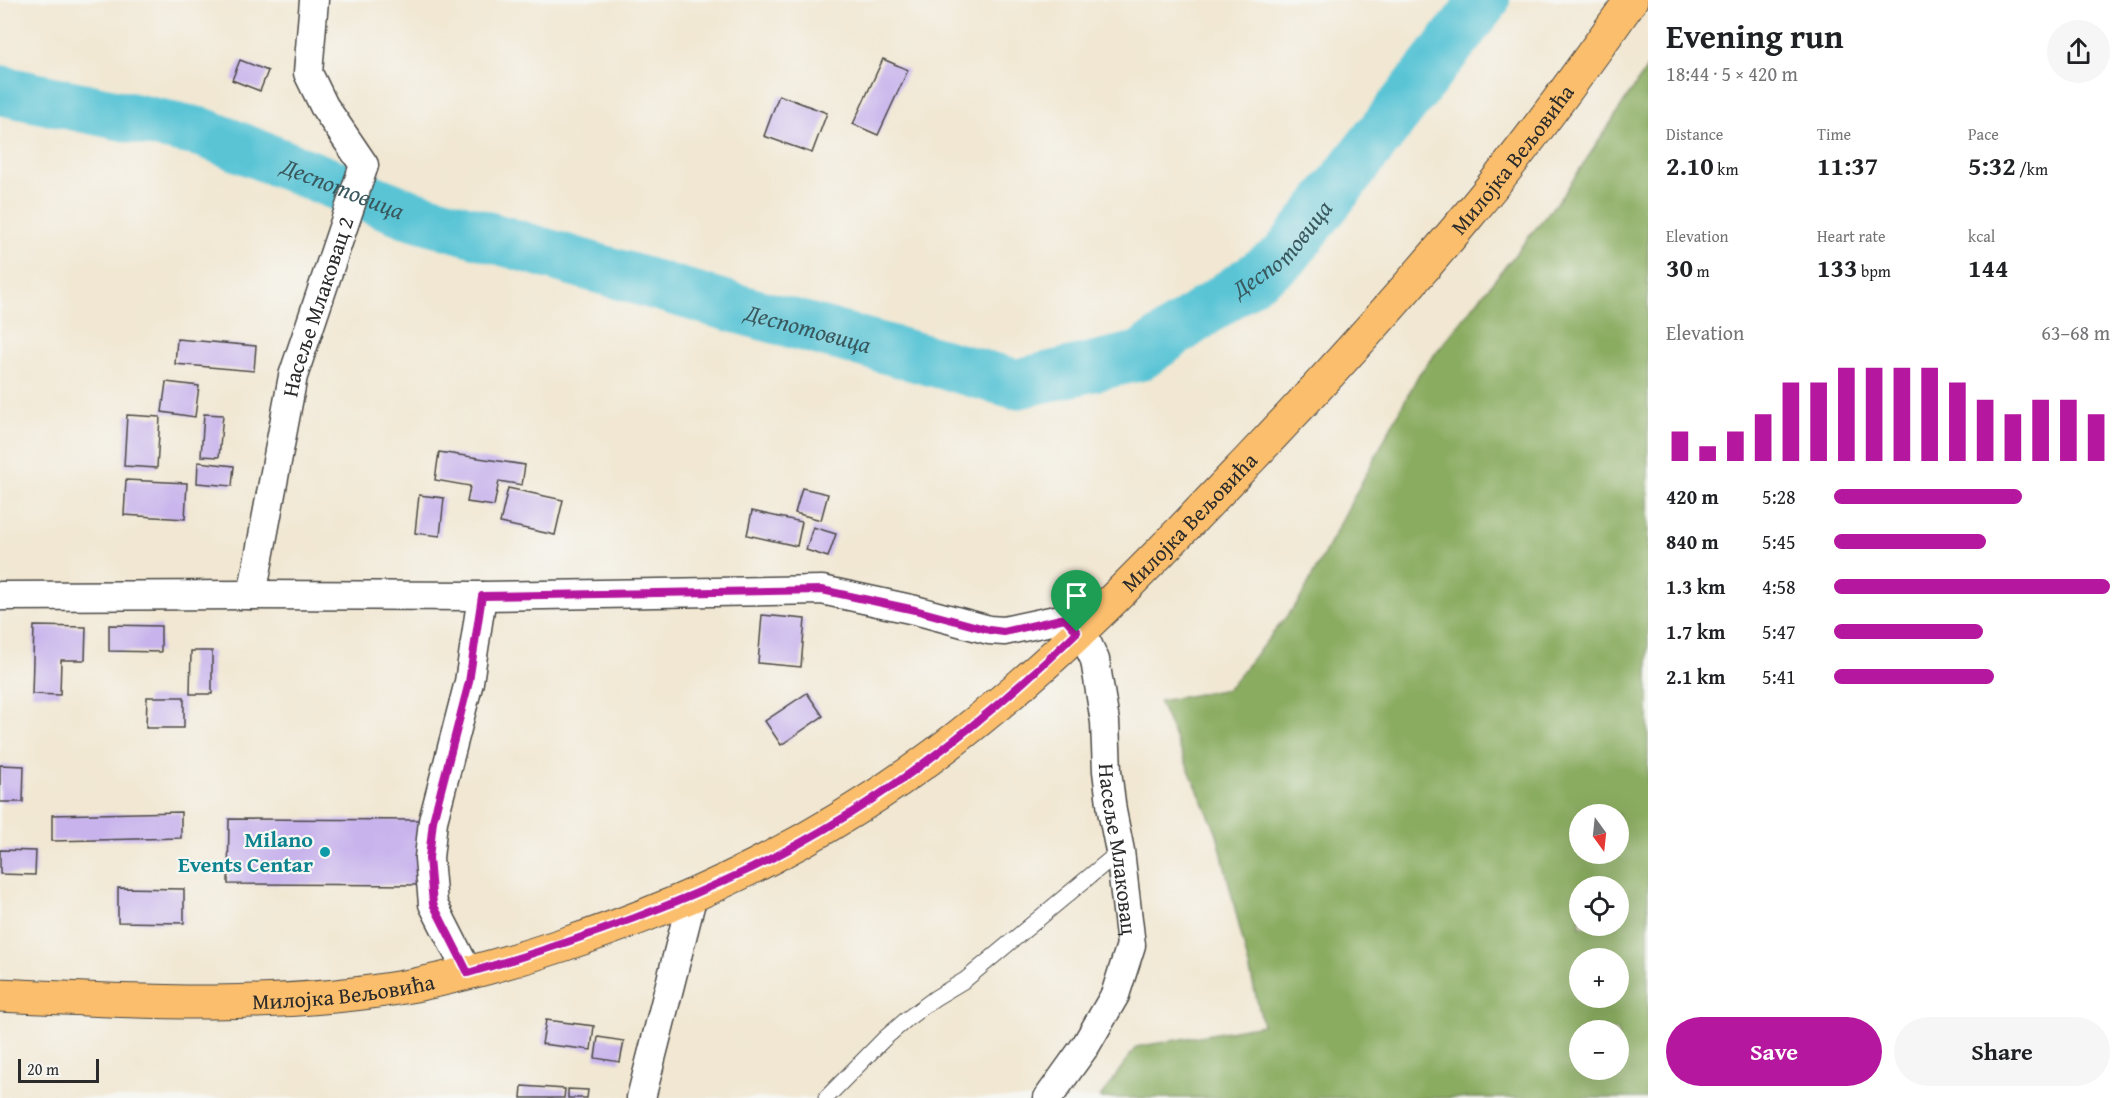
<!DOCTYPE html>
<html lang="en">
<head>
<meta charset="utf-8">
<style>
	body { margin:0; font-family:"Gentium Book Plus",serif; background:#f6f6f6; color:#202124; height:100vh; display:flex; flex-direction:column; font-size:22px; white-space:nowrap }
	* { box-sizing:border-box; margin:0 }
	p { font-size:20px; color:#757577 }
	.icon { flex:none; width:33px; height:33px; fill:none; stroke:currentColor; stroke-width:2; stroke-linecap:round; stroke-linejoin:round }
	.map { position:relative; flex:1; overflow:hidden }
	.panel { display:flex; flex-direction:column; background:#fff; width:480px }
	.panel>* { flex:none }
	.needle { width:39px; rotate:165deg }
	.buttons { position:absolute; left:1569px; top:804px; display:grid; gap:12px }
	.buttons a { display:grid; place-items:center; width:60px; height:60px; border-radius:50%; background:#fff; box-shadow:0 6px 24px #0002; font-size:30px }
	.scale { position:absolute; left:18px; bottom:15px; width:81px; box-sizing:border-box; padding-left:6px; border:3px solid #2b2b2b; border-top:0; font-size:16px; line-height:21px; white-space:nowrap; color:#2b2b2b; -webkit-text-stroke:4px #f6f6f2; paint-order:stroke }
	.pin { position:absolute; display:grid; place-items:center; width:51px; height:51px; color:#fff; margin:-62px -26px; border-radius:50% 50% 50% 0; rotate:-45deg; box-shadow:0 0 6px #0007 }
	.pin .icon { rotate:45deg }
	.round { display:grid; place-items:center; flex:none; width:63px; height:63px; border-radius:32px; background:#f6f6f6 }
	.summary { display:flex; align-items:center; justify-content:space-between; height:102px; padding:0 18px }
	h1 { font-size:33px; font-weight:800; line-height:45px }
	.metrics { display:grid; grid-template-columns:repeat(3,1fr); gap:9px; height:102px; padding:6px 18px }
	.metrics div { display:grid; align-content:center }
	.metrics b { font-size:26px; font-weight:800 }
	.metrics small { font-size:16px; font-weight:400 }
	.metrics p { font-size:16px }
	.chart { height:168px; padding:12px 18px }
	.chart p { display:flex; justify-content:space-between }
	.chart svg { width:100%; height:108px; margin-top:6px; stroke:#b5179e; stroke-width:6 }
	.cta { display:flex; gap:12px; margin-top:auto; padding:12px 18px }
	.cta a { flex:1; height:69px; border-radius:36px; background:#b5179e; color:#fff; font-size:24px; font-weight:800; line-height:69px; text-align:center }
	.cta a+a { background:#f6f6f6; color:#202124 }
	ul { padding:0 18px; list-style:none; font-size:20px }
	li { display:grid; grid-template-columns:96px 72px 1fr; align-items:center; height:45px }
	li i { height:15px; border-radius:8px; background:#b5179e }
	main { display:flex; flex:1; min-height:0 }
	.map>svg:first-child { display:block }
	.forest { fill:#8aac60; stroke:#5a6c46; stroke-width:1.5; fill-rule:evenodd }
	.lines { fill:none; stroke-linecap:round; stroke-linejoin:round }
	.river { stroke:#5ac4d5; stroke-width:50 }
	.building { fill:#c8b3ec }
	.service-casing { stroke:#494744; stroke-width:17 }
	.minor-casing { stroke:#494744; stroke-width:31 }
	.primary-casing { stroke:#494744; stroke-width:35 }
	.service { stroke:#fff; stroke-width:15 }
	.minor { stroke:#fff; stroke-width:28 }
	.primary { stroke:#fabe6d; stroke-width:33 }
	.route-casing { stroke:#fff; stroke-width:12 }
	.route { stroke:#b5179e; stroke-width:8 }
	.culture-dot { fill:#0f9aa8; stroke:#f6f6f2; stroke-width:2 }
	.labels { text-anchor:middle; dominant-baseline:central; stroke-width:4.5; stroke-linejoin:round; paint-order:stroke }
	.street-label { font-size:22px; fill:#2b2b2b; stroke:#f6f6f2 }
	.culture-label { font-size:22px; font-weight:bold; fill:#0d838f; stroke:#f6f6f2; text-anchor:end }
	.water-label { font-size:24px; font-style:italic; fill:#39595e; stroke:#f6f6f2 }
</style>
</head>
<body>
<main>
<div class="map">
<svg width="1648" height="1098" viewBox="0 0 1648 1098">
	<rect width="100%" height="100%" fill="#f6f6f2"/>
	<filter id="ink" filterUnits="userSpaceOnUse"><feTurbulence type="fractalNoise" baseFrequency=".0167" numOctaves="2"/><feDisplacementMap in="SourceGraphic" scale="12" xChannelSelector="R" yChannelSelector="G"/><feConvolveMatrix kernelMatrix="1 2 1 2 8 2 1 2 1" color-interpolation-filters="sRGB"/></filter>
	<filter id="wash" filterUnits="userSpaceOnUse"><feTurbulence type="fractalNoise" baseFrequency=".008" numOctaves="4" result="noise"/><feDisplacementMap in="SourceGraphic" scale="24" xChannelSelector="R" yChannelSelector="G"/><feGaussianBlur stdDeviation="1.35" result="paint"/><feColorMatrix in="noise" values="0 0 0 0 0 0 0 0 0 0 0 0 0 0 0 0 0 1.4 0 .05"/><feComposite in="paint" operator="in"/></filter>
	<g filter="url(#wash)">
		<rect width="100%" height="100%" fill="#f1e7d2"/>
		<!-- forest -->
		<path class="forest" d="M1648,66V1098H1100L1136,1047L1263,1025L1217,834L1159,701L1228,689L1299,601L1419,374L1565,192ZM1580,814H1618V854H1580ZM1580,886H1618V926H1580ZM1580,958H1618V998H1580ZM1580,1030H1618V1070H1580Z"/>
		<g class="lines">
			<!-- river -->
			<path class="river" id="s1" d="M0,90L204,133L407,213L717,303L1016,384L1140,356L1284,257L1485,0"/>
		</g>
		<g id="blocks">
			<!-- building -->
			<g class="building">
				<polygon points="883,59 908,70 878,135 853,124"/>
				<polygon points="240,60 268,71 260,91 232,80"/>
				<polygon points="779,95 827,113 812,153 764,136"/>
				<polygon points="177,339 256,346 254,371 175,364"/>
				<polygon points="166,382 199,386 195,417 162,412"/>
				<polygon points="204,414 223,415 219,457 201,456"/>
				<polygon points="127,415 160,417 157,468 124,466"/>
				<polygon points="439,452 525,465 522,485 499,481 494,506 467,502 470,486 435,480"/>
				<polygon points="198,462 234,466 232,486 197,483"/>
				<polygon points="126,480 187,483 185,519 124,515"/>
				<polygon points="508,488 563,500 555,535 500,523"/>
				<polygon points="802,488 828,494 821,520 795,513"/>
				<polygon points="419,495 444,498 440,536 415,533"/>
				<polygon points="752,511 802,522 797,546 747,535"/>
				<polygon points="813,527 836,534 828,557 806,550"/>
				<polygon points="762,615 805,619 801,667 758,663"/>
				<polygon points="109,625 161,626 161,652 109,651"/>
				<polygon points="34,626 86,627 85,660 61,660 60,695 32,694"/>
				<polygon points="191,651 212,651 212,694 190,694"/>
				<polygon points="807,693 823,716 781,745 765,721"/>
				<polygon points="147,697 184,697 184,728 146,728"/>
				<polygon points="0,765 24,766 23,802 0,802"/>
				<polygon points="181,812 181,838 52,841 52,815"/>
				<polygon points="229,819 422,820 421,885 228,884"/>
				<polygon points="0,850 36,851 35,875 0,874"/>
				<polygon points="118,888 184,889 184,923 118,922"/>
				<polygon points="546,1020 594,1026 591,1050 542,1044"/>
				<polygon points="598,1037 624,1041 620,1062 595,1058"/>
				<polygon points="522,1086 565,1089 564,1098 521,1098"/>
				<polygon points="568,1089 588,1090 587,1098 568,1098"/>
			</g>
		</g>
	</g>
	<g filter="url(#ink)">
		<use href="#blocks" fill-opacity="0" stroke="#494744" stroke-width="1.5"/>
		<g class="lines">
			<!-- service casing -->
			<g class="service-casing">
				<polyline id="service" points="826,1098 884,1039 907,1019 935,998 965,980 1120,851"/>
			</g>
			<!-- minor casing -->
			<g class="minor-casing">
				<g id="minor">
					<path id="s2" d="M252,595L293,376L364,165L324,106L308,73L314,0"/>
					<path id="s3" d="M0,596L252,595L482,596L822,590L915,610L989,630L1004,631L1065,618L1088,645L1095,660L1105,722L1107,771L1112,811L1120,851L1131,945L1115,995L1086,1045L1048,1098"/>
					<polyline points="468,973 433,904 429,858 433,821 469,682 482,596"/>
					<polyline points="641,1098 693,894"/>
				</g>
			</g>
			<!-- primary casing -->
			<g class="primary-casing">
				<g id="primary">
					<path id="s4" d="M0,995C137,1002 279,1010 415,985C465,975 514,961 562,945C713,896 856,821 979,720C1076,642 1163,550 1249,460C1324,381 1397,301 1466,218C1525,148 1579,74 1631,0"/>
				</g>
			</g>
			<!-- service -->
			<use href="#service" class="service"/>
			<!-- minor -->
			<use href="#minor" class="minor"/>
			<!-- primary -->
			<use href="#primary" class="primary"/>
		</g>
	</g>
	<g class="lines" filter="url(#ink)">
		<!-- route casing -->
		<g class="route-casing">
			<path id="route" d="M822,590L915,610L989,630L1004,632L1065,618L1077,632C982,725 872,810 752,868C660,912 565,945 468,973L433,904L429,858L433,821L469,682L482,596Z"/>
		</g>
		<!-- route -->
		<use href="#route" class="route"/>
	</g>
	<!-- markers -->
	<circle class="culture-dot" cx="325" cy="852" r="6"/>
	<g class="labels">
		<!-- street labels -->
		<g class="street-label">
			<text stroke="none"><textPath href="#s4" startOffset="1820">Милојка Вељовића</textPath></text>
			<text stroke="none"><textPath href="#s2" startOffset="296">Насеље Млаковац 2</textPath></text>
			<text stroke="none"><textPath href="#s4" startOffset="1334">Милојка Вељовића</textPath></text>
			<text stroke="none"><textPath href="#s3" startOffset="1314">Насеље Млаковац</textPath></text>
			<text stroke="none"><textPath href="#s4" startOffset="344">Милојка Вељовића</textPath></text>
		</g>
		<!-- culture labels -->
		<g class="culture-label">
			<text x="313" y="839">Milano<tspan x="313" dy="25">Events Centar</tspan></text>
		</g>
		<!-- water labels -->
		<g class="water-label">
			<text stroke="none"><textPath href="#s1" startOffset="358">Деспотовица</textPath></text>
			<text stroke="none"><textPath href="#s1" startOffset="1365">Деспотовица</textPath></text>
			<text stroke="none"><textPath href="#s1" startOffset="844">Деспотовица</textPath></text>
		</g>
	</g>
</svg>
<div class="buttons">
<a><svg class="needle" viewBox="-14 -14 28 28"><path d="M0-13l5 13h-10z" fill="#e53935"/><path d="M0 13l5-13h-10z" fill="#757577"/></svg></a>
<a><svg class="icon" aria-label="locate" viewBox="0 0 24 24"><circle cx="12" cy="12" r="6"/><path d="M12 2v4M12 18v4M2 12h4M18 12h4"/></svg></a>
<a>+</a>
<a>−</a>
</div>
<div class="scale">20 m</div>
<div class="pin" style="left:1077px;top:632px;background:#1e9e55"><svg class="icon" aria-label="arrive" viewBox="0 0 24 24"><path d="M6 21V4h12l-3 4 3 4H6"/></svg></div>
</div>
<section class="panel">
<div class="summary"><div><h1>Evening run</h1><p>18:44 · 5 × 420 m</p></div><a class="round"><svg class="icon" aria-label="share" viewBox="0 0 24 24"><path d="M12 15V3M7 8l5-5 5 5M5 13v7h14v-7"/></svg></a></div>
<div class="metrics">
<div><p>Distance</p><b>2.10<small> km</small></b></div>
<div><p>Time</p><b>11:37</b></div>
<div><p>Pace</p><b>5:32<small> /km</small></b></div>
</div>
<div class="metrics">
<div><p>Elevation</p><b>30<small> m</small></b></div>
<div><p>Heart rate</p><b>133<small> bpm</small></b></div>
<div><p>kcal</p><b>144</b></div>
</div>
<div class="chart"><p><span>Elevation</span>63–68 m</p>
<svg viewBox="0 0 160 44" preserveAspectRatio="none"><path d="M5 44V32M15 44V38M25 44V32M35 44V25M45 44V12M55 44V12M65 44V6M75 44V6M85 44V6M95 44V6M105 44V12M115 44V19M125 44V25M135 44V19M145 44V19M155 44V25"/></svg>
</div>
<ul>
<li><b>420 m</b>5:28<i style="width:68%"></i></li>
<li><b>840 m</b>5:45<i style="width:55%"></i></li>
<li><b>1.3 km</b>4:58<i style="width:100%"></i></li>
<li><b>1.7 km</b>5:47<i style="width:54%"></i></li>
<li><b>2.1 km</b>5:41<i style="width:58%"></i></li>
</ul>
<div class="cta"><a>Save</a><a>Share</a></div>
</section>
</main>
</body>
</html>
